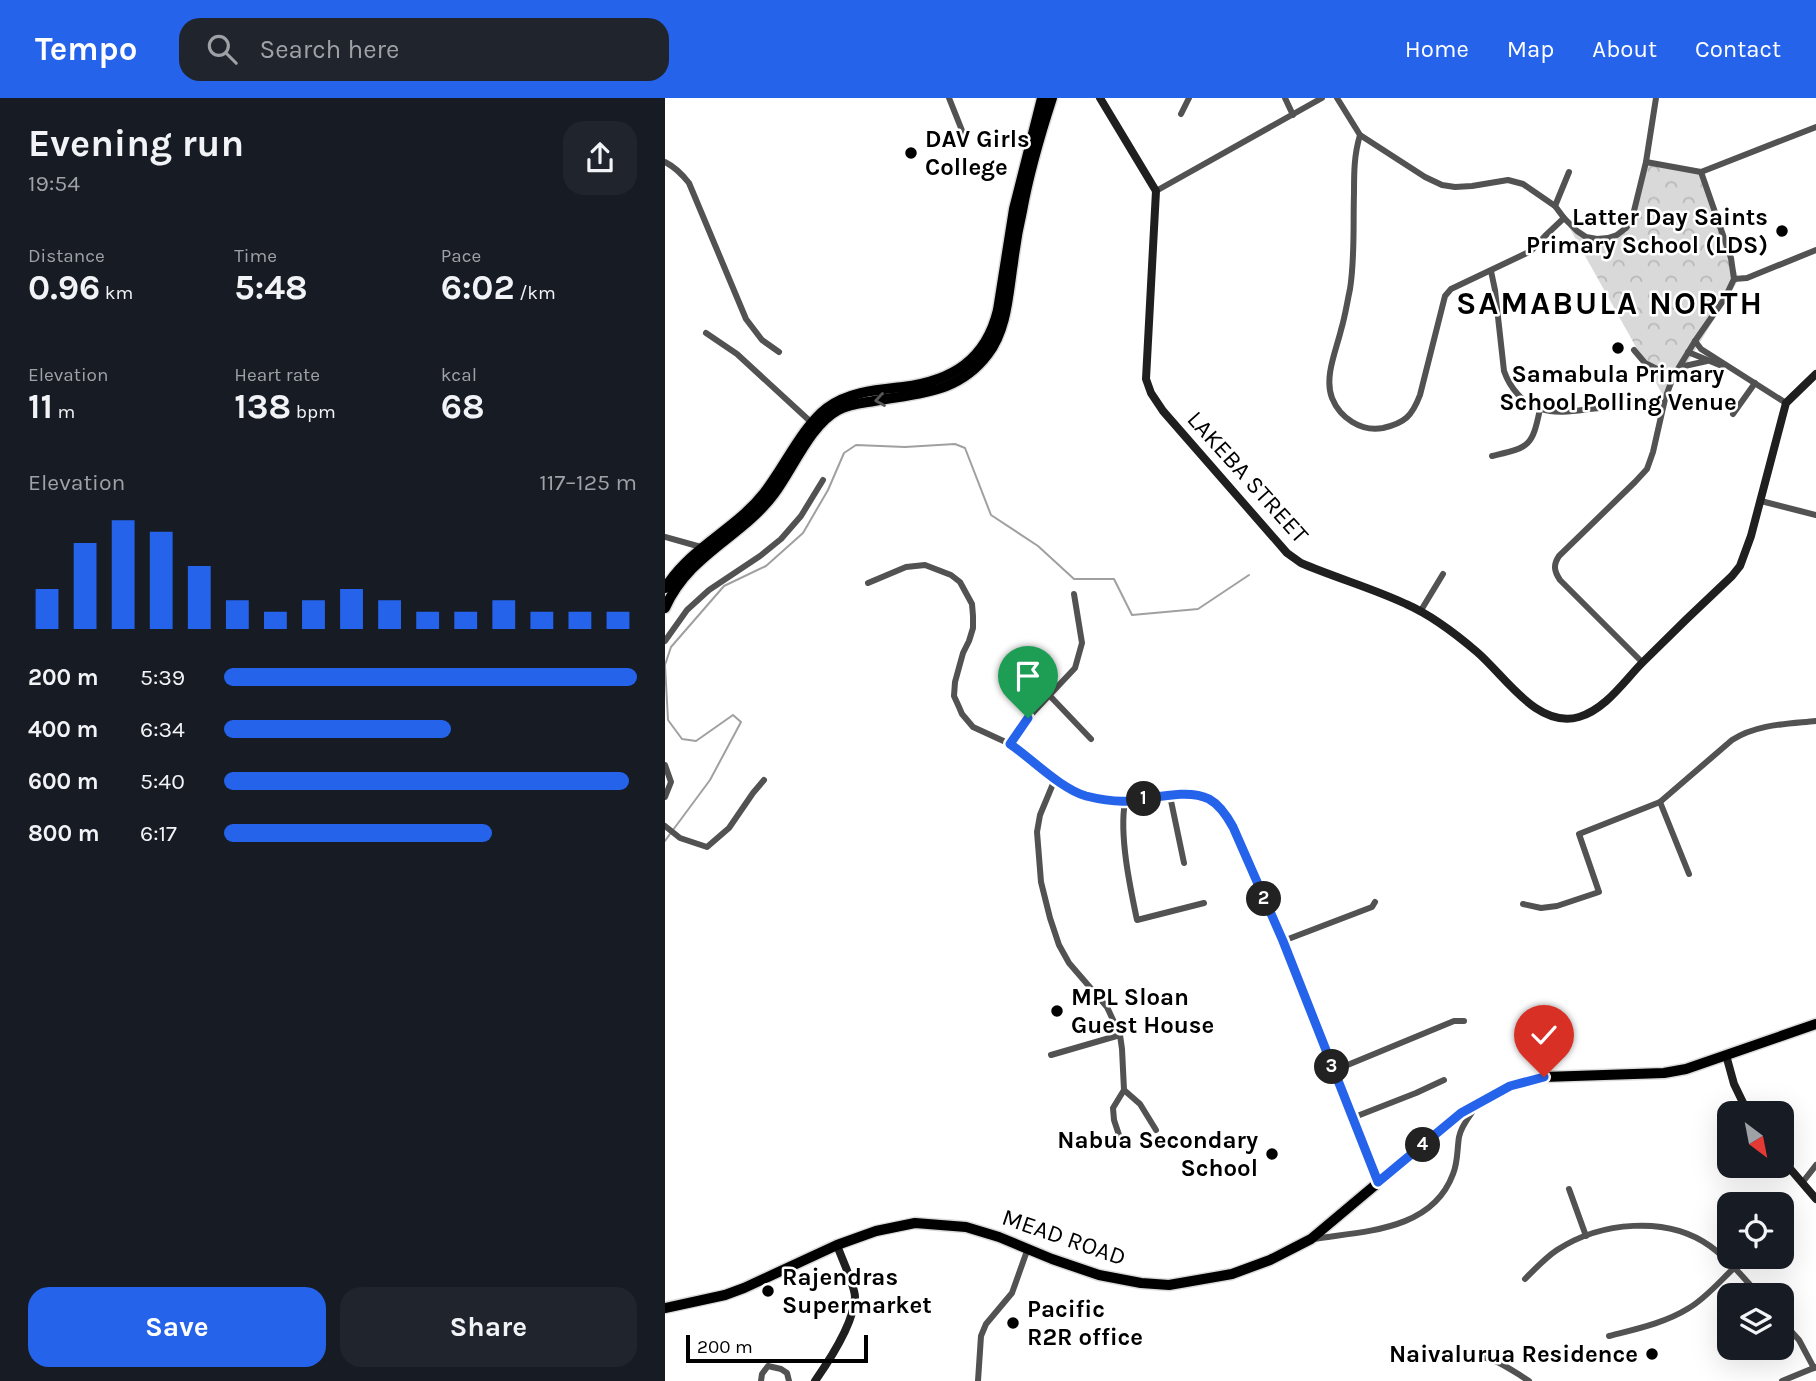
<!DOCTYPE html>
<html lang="en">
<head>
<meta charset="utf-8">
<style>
	body { margin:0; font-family:Karla,sans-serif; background:#20242c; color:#f1f3f6; height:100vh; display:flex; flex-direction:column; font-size:26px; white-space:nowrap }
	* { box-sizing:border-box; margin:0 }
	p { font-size:23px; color:#9ea1a6 }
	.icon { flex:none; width:38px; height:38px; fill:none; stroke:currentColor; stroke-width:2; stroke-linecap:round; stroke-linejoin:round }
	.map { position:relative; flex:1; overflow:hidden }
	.drawer { display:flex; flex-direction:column; background:#171b24; width:665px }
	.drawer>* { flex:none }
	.needle { width:46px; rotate:148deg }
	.buttons { position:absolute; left:1052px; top:1003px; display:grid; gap:14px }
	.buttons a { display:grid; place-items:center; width:77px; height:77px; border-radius:14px; background:#171b24; box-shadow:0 7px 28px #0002; font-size:35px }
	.scale { position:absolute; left:21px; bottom:18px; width:182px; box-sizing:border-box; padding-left:7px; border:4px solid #000; border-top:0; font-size:19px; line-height:24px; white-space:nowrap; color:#000; -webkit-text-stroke:5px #fff; paint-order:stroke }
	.pin { position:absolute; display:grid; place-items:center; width:60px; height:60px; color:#fff; margin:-72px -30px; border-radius:50% 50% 50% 0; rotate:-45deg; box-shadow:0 0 7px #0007 }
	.pin .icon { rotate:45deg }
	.km { position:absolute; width:35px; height:35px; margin:-18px; border-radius:50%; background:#222; color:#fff; font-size:19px; line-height:35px; text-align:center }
	.round { display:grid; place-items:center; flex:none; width:74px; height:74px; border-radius:21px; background:#20242c }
	.headline { display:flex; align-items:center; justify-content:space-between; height:119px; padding:0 28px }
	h1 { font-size:38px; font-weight:700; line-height:52px }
	.metrics { display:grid; grid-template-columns:repeat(3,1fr); gap:10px; height:119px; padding:7px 28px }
	.metrics div { display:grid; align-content:center }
	.metrics b { font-size:35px; font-weight:700 }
	.metrics small { font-size:19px; font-weight:400 }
	.metrics p { font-size:19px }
	.chart { height:196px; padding:14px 28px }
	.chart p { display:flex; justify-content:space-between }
	.chart svg { width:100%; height:126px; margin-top:7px; stroke:#2563eb; stroke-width:6 }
	.action { display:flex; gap:14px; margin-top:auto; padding:14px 28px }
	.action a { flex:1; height:80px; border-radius:21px; background:#2563eb; color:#fff; font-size:28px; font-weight:700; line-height:80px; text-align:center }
	.action a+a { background:#20242c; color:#f1f3f6 }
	ul { padding:0 28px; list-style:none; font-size:23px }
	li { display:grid; grid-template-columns:112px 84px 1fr; align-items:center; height:52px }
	li i { height:18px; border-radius:9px; background:#2563eb }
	header { display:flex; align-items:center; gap:42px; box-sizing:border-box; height:98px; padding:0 35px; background:#2563eb; color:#fff }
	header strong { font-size:33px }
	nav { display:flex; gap:38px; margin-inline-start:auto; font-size:24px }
	.search { width:490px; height:63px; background:#20242c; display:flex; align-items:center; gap:18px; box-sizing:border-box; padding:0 24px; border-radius:21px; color:#9ea1a6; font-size:26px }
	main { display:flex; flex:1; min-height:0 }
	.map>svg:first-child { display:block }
	.park { fill:url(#park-crowns) }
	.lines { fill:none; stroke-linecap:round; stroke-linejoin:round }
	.stream { stroke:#a0a0a0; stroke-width:2 }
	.primary-casing { stroke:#dbdbdb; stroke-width:13 }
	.trunk-casing { stroke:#dbdbdb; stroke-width:13 }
	.minor { stroke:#525252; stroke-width:6 }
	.secondary { stroke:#1f1f1f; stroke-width:8 }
	.primary { stroke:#000; stroke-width:10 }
	.trunk { stroke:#000; stroke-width:10 }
	.oneway { stroke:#595959 }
	.route-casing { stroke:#fff; stroke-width:14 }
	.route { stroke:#2563eb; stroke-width:9 }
	.poi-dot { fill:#000; stroke:#fff; stroke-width:2.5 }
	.labels { text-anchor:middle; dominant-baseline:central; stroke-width:5; stroke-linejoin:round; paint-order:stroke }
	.poi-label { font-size:24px; font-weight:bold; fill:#000; stroke:#fff; text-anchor:start }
	.street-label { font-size:24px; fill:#000; stroke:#fff }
	.district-label { font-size:32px; font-weight:bold; letter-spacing:2px; fill:#000; stroke:#fff }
</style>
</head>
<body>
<header>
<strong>Tempo</strong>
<div class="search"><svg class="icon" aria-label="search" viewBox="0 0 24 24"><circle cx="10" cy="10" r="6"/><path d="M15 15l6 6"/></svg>Search here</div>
<nav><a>Home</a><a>Map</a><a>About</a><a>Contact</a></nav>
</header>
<main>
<section class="drawer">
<div class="headline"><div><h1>Evening run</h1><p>19:54</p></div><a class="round"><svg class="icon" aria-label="share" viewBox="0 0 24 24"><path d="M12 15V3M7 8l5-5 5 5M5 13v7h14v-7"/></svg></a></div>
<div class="metrics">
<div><p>Distance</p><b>0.96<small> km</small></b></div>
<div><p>Time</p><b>5:48</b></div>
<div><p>Pace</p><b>6:02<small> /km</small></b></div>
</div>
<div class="metrics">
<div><p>Elevation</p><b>11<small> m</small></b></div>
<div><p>Heart rate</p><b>138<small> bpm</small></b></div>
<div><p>kcal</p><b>68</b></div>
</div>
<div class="chart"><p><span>Elevation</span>117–125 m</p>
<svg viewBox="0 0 160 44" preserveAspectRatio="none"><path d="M5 44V30M15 44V14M25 44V6M35 44V10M45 44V22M55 44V34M65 44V38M75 44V34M85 44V30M95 44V34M105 44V38M115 44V38M125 44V34M135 44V38M145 44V38M155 44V38"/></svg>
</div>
<ul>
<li><b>200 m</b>5:39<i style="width:100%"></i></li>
<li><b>400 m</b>6:34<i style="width:55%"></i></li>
<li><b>600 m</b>5:40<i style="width:98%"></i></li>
<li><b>800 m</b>6:17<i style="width:65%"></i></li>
</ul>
<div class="action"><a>Save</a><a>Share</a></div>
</section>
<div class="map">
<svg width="1151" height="1283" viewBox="0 0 1151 1283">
	<defs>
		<pattern id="park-crowns" width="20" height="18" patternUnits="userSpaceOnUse" patternTransform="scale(1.75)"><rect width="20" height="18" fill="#d9d9d9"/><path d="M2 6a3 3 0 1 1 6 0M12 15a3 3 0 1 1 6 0" fill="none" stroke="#b8b8b8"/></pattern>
	</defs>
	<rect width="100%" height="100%" fill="#fff"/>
	<!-- park -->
	<polygon class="park" points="982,63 1035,74 1074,181 1000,301 899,120 919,140 943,140 963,124"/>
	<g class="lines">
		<!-- stream -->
		<g class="stream">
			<polyline points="8,732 45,682 76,624 68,617 31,643 17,641 3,622 0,567 6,549 59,488 101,468 138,435 163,392 179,355 191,347 240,349 290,346 300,350 326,417 373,448 409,481 449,481 467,517 533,511 584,477"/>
			<polyline points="0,743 5,736"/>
		</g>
		<!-- primary casing -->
		<g class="primary-casing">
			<polyline id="primary" points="0,1210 60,1197 79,1190 172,1147 211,1133 250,1125 301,1129 334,1139 387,1161 434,1177 476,1185 504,1187 567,1176 605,1162 646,1141 796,1015 845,988 879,979 999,975 1021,971 1151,926"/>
		</g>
		<!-- trunk casing -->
		<g class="trunk-casing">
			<g id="trunk">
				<path d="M0,490C28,447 69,433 99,395C119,370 137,329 162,310C184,294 211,292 238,289C287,283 321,262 333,212L349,111L377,0"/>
				<path d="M0,510C24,456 76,440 109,396C128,371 145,327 173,312C184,306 197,305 209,303C253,295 293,296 323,256C342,231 343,196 348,165C350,148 353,130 357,113C364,74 375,37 387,0"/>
			</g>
		</g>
		<!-- minor -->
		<g class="minor">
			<polyline points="284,0 298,35"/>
			<polyline points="620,0 628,17"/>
			<polyline points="672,0 695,37 760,79 777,87 790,89 807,88 843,82 858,86 890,108 899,120 912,133 921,139 932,141 943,140 952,137 961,130 967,121 981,64 991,0"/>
			<polyline points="516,16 524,0"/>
			<path d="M695,37C689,57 689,75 689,95C688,127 690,160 685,191C682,205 680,219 676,232C671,253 659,279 667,300C675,320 696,334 718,330C740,325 747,318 755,297L780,198L786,191L866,153L880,138L899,120"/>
			<path d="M0,64C10,69 17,76 24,85L81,221L97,242L114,254"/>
			<polyline points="981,64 1036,74 1151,29"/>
			<polyline points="491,93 657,0"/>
			<polyline points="890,108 904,74"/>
			<path d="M826,173L830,192L839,273C845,290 858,306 876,311C891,316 909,313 924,311C950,309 975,306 1000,301"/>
			<polyline points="1069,181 1082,180 1151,152"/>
			<polyline points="41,235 72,256 147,325"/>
			<polyline points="1030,243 1036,251 1121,305"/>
			<polyline points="969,252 980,265 1008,279"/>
			<polyline points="1023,254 1057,268"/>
			<polyline points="1015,269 1042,263"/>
			<polyline points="1068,316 1090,285"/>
			<path d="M827,358C864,349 867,350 875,311"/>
			<polyline points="1096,403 1151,417"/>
			<polyline points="0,439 36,449"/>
			<polyline points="203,485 241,469 260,467 286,477 295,484 307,506 308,518 308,530 304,543 298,555 290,584 289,598 294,609 297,616 308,629 345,646 390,681 419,697 460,704 528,696 543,701 553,708 568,729 618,843 687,1020 713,1084"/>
			<polyline points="755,514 778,476"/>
			<polyline points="0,543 22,512 44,492 95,458 116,441 136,418 158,382"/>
			<path d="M977,564L895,482C889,473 888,467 894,458L970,384L982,371L988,354L1000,301L1008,279L1030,243L1060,200L1069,181L1066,160L1036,74"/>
			<polyline points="385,598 426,641"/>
			<polyline points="345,646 363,620 410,570 417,545 409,496"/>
			<polyline points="0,667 6,684 0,699"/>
			<polyline points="390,681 375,717 372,734 376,784 385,820 394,847 404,865 442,909 455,937 457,951 459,992 448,1010 449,1022 456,1043"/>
			<polyline points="505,698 519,765"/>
			<path d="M460,704C454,737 465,789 472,822L539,805"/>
			<polyline points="995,704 1024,776"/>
			<polyline points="0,728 15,740 42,749 64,730 88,695 99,682"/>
			<path d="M858,806L876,810L892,808L934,794L914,736L995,704L1067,642C1092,626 1122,626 1151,623"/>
			<polyline points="618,843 707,809 710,804"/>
			<polyline points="386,957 455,937"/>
			<polyline points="668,973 789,923 799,923"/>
			<polyline points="459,992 475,1006 491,1032"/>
			<polyline points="687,1020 751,995 779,982"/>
			<polyline points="1137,1085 1151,1067"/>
			<polyline points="904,1091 921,1138"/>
			<path d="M648,1141C699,1133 767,1133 788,1076C793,1064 792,1052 794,1039C796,1028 804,1019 810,1010"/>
			<path d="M860,1181C870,1171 880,1160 892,1152C935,1124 1002,1117 1045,1148C1064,1162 1079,1180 1094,1197"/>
			<polyline points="1116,1222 1134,1242 1149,1270"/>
			<path d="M944,1238C971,1231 1000,1225 1024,1210C1041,1200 1055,1183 1070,1169"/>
			<path d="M793,1258C827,1256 837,1266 864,1283"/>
			<polyline points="96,1283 97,1276 103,1268 116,1271 122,1275 124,1283"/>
			<polyline points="313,1283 316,1238 321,1226 347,1195 363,1150"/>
			<polyline points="1117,1283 1151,1269"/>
		</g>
		<!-- secondary -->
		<g class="secondary">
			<path d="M435,0L491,93L481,281L486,295L498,313L622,455L636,465C671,480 707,490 741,506C766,517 791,536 812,554C840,578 872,631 914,619C941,611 959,583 978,564C1007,535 1037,506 1067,478L1075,468L1086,438L1121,305L1151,276"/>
			<polyline points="1061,957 1069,986 1083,1015"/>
			<polyline points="1116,1060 1151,1101"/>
			<path d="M150,1283C164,1263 189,1224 190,1199C190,1188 176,1159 172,1147"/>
		</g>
		<!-- primary -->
		<use href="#primary" class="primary"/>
		<!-- trunk -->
		<use href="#trunk" class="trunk"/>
	</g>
	<!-- one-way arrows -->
	<defs><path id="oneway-chevron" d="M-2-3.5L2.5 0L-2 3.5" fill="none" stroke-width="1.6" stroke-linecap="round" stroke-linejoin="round" transform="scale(1.75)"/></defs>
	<use class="oneway" href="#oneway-chevron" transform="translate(215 302) rotate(171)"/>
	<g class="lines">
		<!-- route casing -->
		<g class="route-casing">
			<path id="route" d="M363,620L345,646C367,661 396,691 421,698C433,701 451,704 464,703C487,701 522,690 544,701C555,707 562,718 568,729L618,843L713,1084L796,1015L845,988L879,979"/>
		</g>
		<!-- route -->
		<use href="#route" class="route"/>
	</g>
	<!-- markers -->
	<g class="poi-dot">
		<circle cx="246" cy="55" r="7"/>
		<circle cx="1117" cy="133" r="7"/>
		<circle cx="953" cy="250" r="7"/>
		<circle cx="392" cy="913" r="7"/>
		<circle cx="607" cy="1056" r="7"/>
		<circle cx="103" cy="1193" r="7"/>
		<circle cx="348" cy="1225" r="7"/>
		<circle cx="987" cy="1256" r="7"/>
	</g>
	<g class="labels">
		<!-- poi labels -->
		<g class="poi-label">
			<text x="260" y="41">DAV Girls<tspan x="260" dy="28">College</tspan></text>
			<text x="1103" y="119" text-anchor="end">Latter Day Saints<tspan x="1103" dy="28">Primary School (LDS)</tspan></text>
			<text x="953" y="276" text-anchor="middle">Samabula Primary<tspan x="953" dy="28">School Polling Venue</tspan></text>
			<text x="406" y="899">MPL Sloan<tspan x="406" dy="28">Guest House</tspan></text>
			<text x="593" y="1042" text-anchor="end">Nabua Secondary<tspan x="593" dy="28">School</tspan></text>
			<text x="117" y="1179">Rajendras<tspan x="117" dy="28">Supermarket</tspan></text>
			<text x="362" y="1211">Pacific<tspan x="362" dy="28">R2R office</tspan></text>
			<text x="973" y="1256" text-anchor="end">Naivalurua Residence</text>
		</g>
		<!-- street labels -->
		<g class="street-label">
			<text transform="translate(583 379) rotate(48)">LAKEBA STREET</text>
			<text transform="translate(399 1139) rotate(19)">MEAD ROAD</text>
		</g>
		<!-- district labels -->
		<g class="district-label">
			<text x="945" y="205">SAMABULA NORTH</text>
		</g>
	</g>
</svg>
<div class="buttons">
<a><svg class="needle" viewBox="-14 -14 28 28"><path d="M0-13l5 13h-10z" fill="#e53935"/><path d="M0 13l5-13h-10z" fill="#9ea1a6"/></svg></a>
<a><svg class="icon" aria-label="locate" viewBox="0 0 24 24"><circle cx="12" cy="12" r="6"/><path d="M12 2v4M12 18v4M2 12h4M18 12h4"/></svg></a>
<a><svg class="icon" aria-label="layers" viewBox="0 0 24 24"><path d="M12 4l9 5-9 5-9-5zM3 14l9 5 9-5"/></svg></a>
</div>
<div class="scale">200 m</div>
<div class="pin" style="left:363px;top:620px;background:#1e9e55"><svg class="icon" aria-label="arrive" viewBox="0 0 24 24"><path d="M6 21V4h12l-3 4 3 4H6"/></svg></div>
<div class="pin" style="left:879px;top:979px;background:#d93025"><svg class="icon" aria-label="check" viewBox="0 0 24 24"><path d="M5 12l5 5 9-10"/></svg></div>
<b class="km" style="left:479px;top:701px">1</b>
<b class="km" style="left:599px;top:801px">2</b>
<b class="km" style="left:667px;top:969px">3</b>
<b class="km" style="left:758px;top:1047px">4</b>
</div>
</main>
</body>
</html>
